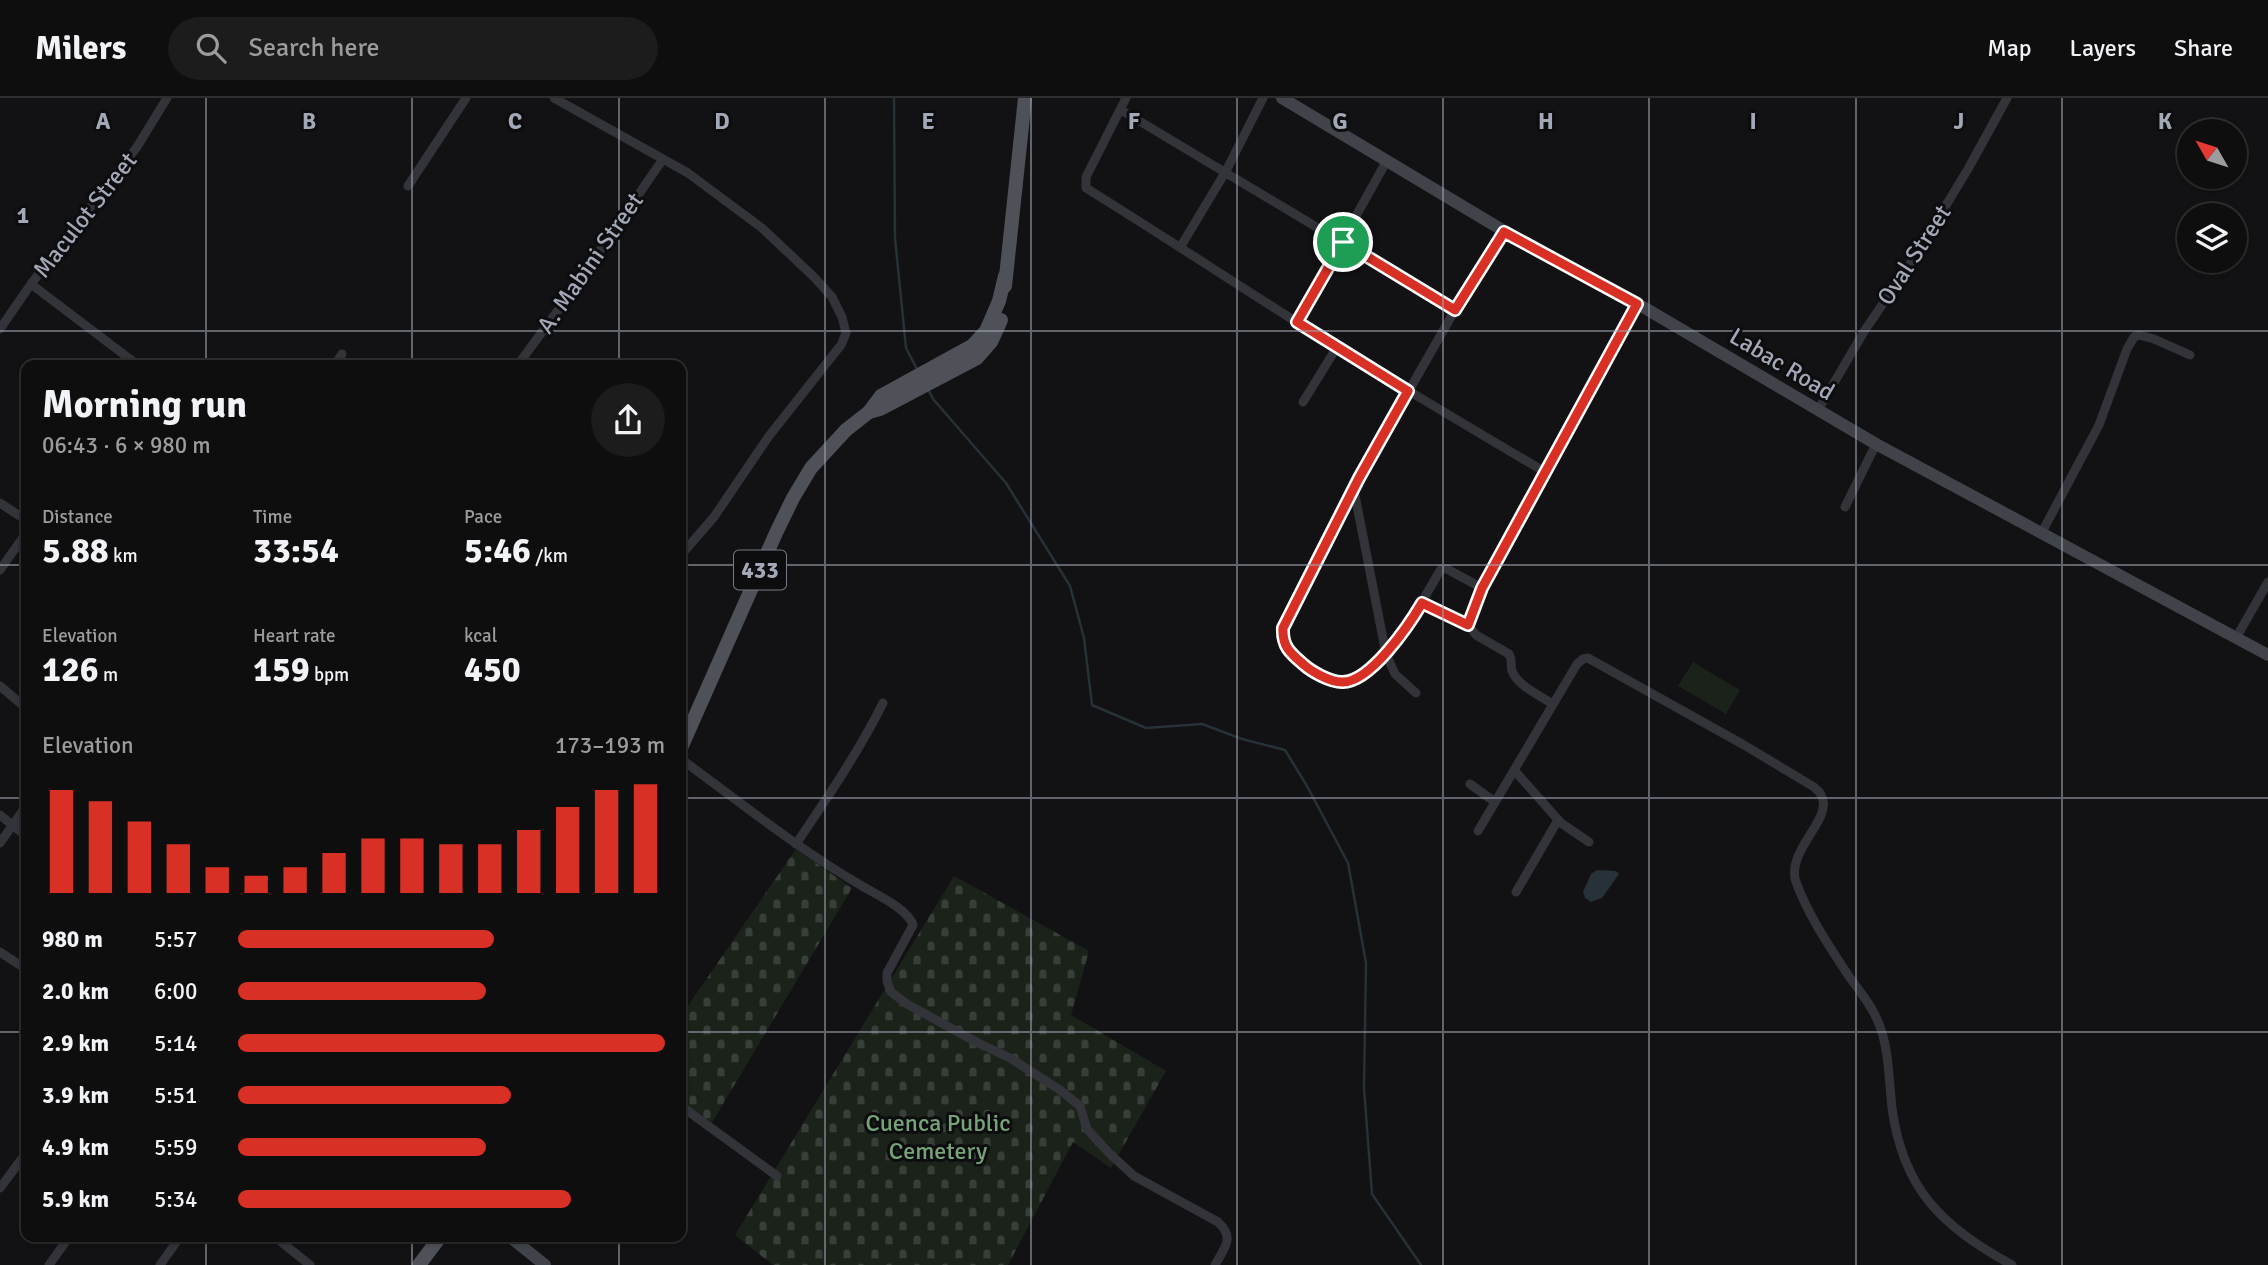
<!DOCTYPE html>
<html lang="en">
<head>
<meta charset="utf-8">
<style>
	body { margin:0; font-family:Signika,sans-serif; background:#1c1c1d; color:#f1f3f6; height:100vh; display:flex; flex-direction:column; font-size:26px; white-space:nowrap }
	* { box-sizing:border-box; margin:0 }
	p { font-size:23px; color:#9b9c9e }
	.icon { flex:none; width:38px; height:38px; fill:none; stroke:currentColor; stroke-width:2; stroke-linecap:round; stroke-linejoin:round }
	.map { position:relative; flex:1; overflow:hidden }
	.side { position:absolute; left:21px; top:262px; width:665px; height:882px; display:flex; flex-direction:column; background:#0e0e0f; border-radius:14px; box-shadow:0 2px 5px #0004,0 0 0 2px #2e2e2f }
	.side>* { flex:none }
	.needle { width:46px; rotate:309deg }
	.fabs { position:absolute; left:2177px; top:21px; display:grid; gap:14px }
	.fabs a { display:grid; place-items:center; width:70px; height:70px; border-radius:50%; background:#0e0e0f; box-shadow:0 2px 5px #0004,0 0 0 2px #2e2e2f; font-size:35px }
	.pin { position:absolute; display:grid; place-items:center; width:60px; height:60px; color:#fff; margin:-30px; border:4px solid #fff; border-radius:50%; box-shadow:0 2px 7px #0007 }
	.round { display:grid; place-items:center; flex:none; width:74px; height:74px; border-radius:37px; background:#1c1c1d }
	.head { display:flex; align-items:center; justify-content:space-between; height:119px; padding:0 21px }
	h1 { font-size:38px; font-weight:800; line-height:52px }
	.figures { display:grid; grid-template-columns:repeat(3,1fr); gap:10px; height:119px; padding:7px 21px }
	.figures div { display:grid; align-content:center }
	.figures b { font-size:35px; font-weight:800 }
	.figures small { font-size:19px; font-weight:400 }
	.figures p { font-size:19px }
	.chart { height:196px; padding:14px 21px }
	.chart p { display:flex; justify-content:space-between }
	.chart svg { width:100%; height:126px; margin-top:7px; stroke:#d93025; stroke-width:6 }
	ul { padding:0 21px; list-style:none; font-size:23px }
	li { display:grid; grid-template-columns:112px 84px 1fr; align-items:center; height:52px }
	li i { height:18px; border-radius:9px; background:#d93025 }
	header { display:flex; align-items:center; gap:42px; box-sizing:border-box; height:98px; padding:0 35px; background:#0e0e0f; border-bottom:2px solid #2e2e2f }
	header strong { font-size:33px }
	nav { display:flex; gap:38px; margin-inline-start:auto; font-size:24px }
	.search { width:490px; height:63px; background:#1c1c1d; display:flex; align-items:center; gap:18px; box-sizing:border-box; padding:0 24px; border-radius:38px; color:#9b9c9e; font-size:26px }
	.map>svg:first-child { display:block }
	.grass { fill:#1a221a }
	.cemetery { fill:url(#cemetery-stones) }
	.water { fill:#273138 }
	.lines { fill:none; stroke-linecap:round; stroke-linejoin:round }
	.stream { stroke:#273138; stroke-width:2.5 }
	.street { stroke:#323439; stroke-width:9 }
	.secondary { stroke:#404349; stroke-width:12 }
	.primary { stroke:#4e5158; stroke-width:14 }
	.route-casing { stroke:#fff; stroke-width:14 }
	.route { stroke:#d93025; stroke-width:9 }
	.grid { fill:none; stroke:#a2a8b6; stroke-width:2; stroke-opacity:0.55 }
	.labels { text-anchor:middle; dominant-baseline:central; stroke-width:6; stroke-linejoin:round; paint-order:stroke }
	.shield { fill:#0d0d0f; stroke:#757a84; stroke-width:2 }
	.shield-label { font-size:23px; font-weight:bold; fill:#a2a8b6 }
	.street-label { font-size:24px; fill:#a2a8b6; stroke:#0d0d0f }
	.park-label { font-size:24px; fill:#76a378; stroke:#0d0d0f }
	.grid-label { font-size:23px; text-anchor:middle; font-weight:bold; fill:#a2a8b6; stroke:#0d0d0f; stroke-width:6; stroke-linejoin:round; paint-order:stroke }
</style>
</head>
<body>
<header>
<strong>Milers</strong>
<div class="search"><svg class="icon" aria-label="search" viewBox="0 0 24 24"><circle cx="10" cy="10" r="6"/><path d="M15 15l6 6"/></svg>Search here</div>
<nav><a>Map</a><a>Layers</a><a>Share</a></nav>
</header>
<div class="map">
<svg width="2268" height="1167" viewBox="0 0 2268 1167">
	<defs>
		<pattern id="cemetery-stones" width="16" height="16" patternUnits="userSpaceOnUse" patternTransform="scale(1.75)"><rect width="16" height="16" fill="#1a221a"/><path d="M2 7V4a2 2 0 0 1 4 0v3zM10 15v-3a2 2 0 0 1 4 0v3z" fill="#383f39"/></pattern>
	</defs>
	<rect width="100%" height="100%" fill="#121214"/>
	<!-- grass -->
	<polygon class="grass" points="1693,564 1740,592 1726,616 1678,588"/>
	<!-- cemetery -->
	<g class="cemetery">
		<polygon points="796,751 852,790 711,1026 681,1004 681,918"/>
		<polygon points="954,778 1089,853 1071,917 1166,973 1111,1070 1073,1044 1008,1167 773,1167 735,1137"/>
	</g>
	<!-- water -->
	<polygon class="water" points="1597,772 1616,773 1619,776 1602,800 1591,804 1585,800 1583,794 1591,776"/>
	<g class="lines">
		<!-- stream -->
		<g class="stream">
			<polyline points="894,0 895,140 906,250 918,273"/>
			<polyline points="928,291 933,301 1006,385 1070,488 1084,540 1092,607 1146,630 1202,626 1242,641 1285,652 1307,688 1348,765 1366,865 1364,990 1372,1096 1421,1167"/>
		</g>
		<!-- street -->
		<g class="street">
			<polyline points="554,0 688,75 762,130 814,179 832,199 842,219 846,235 841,247 769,338 714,419 681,457"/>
			<path d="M1126,0L1086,79V90C1157,134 1227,180 1298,225C1379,276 1462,325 1545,374"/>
			<polyline points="1121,12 1455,212"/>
			<polyline points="408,88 466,0"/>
			<polyline points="1181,148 1226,73 1263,0"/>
			<polyline points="31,186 139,268"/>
			<polyline points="1297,224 1386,64"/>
			<polyline points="0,231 31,186 137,49 167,0"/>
			<polyline points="334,268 342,256"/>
			<polyline points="517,268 570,196 663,61"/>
			<polyline points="1303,304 1337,249"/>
			<polyline points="1818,312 1865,232 1914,160 1968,71 2007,0"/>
			<polyline points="1354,392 1386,556 1395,576 1416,595"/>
			<polyline points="0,405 26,422"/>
			<polyline points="1845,409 1876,346"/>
			<polyline points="2041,436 2099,327 2127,251 2134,239 2139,237 2154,241 2190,257"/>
			<polyline points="0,472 26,435"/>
			<path d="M1482,490L1447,471H1441C1420,507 1401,543 1369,571C1365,574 1361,579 1356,581C1342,589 1318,579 1306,569C1292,557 1282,549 1283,530L1359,380L1455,212L1504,133"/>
			<polyline points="1422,505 1468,527"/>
			<polyline points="2236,540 2268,484"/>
			<polyline points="0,588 26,610"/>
			<path d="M1553,606C1540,598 1517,587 1512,573C1510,566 1513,563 1509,556L1476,537L1468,527L1482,490L1638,206"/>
			<path d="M681,661C740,704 798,751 862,788C877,797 908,811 913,827L887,875V883L891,894L907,906L980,946L1010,960L1060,992L1080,1008L1087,1031L1109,1055L1134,1078L1218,1124C1235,1140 1225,1149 1215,1167"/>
			<polyline points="1515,673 1561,725 1589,744"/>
			<polyline points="1470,686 1495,704"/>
			<polyline points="0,717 26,738"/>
			<path d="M1478,733L1577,566L1583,561L1588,560L1744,647L1814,689C1816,692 1820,693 1821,697C1835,720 1785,753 1796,784C1808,817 1829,848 1848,877C1859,893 1872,907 1879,926C1889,950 1889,984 1892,1010C1903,1092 1942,1128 2012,1167"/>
			<polyline points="0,745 26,708"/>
			<path d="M796,746C827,700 858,655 883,605"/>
			<polyline points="1516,794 1558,722"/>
			<polyline points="0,854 26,871"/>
			<polyline points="681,1008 777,1078"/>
			<polyline points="0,1090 26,1055"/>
			<polyline points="275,1139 310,1167"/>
			<polyline points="49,1167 69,1139"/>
			<polyline points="160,1167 180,1139"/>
		</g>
		<!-- secondary -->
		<g class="secondary">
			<polyline points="1282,0 1504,133 1638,206 1876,346 2268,557"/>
			<polyline points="510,1139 545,1167"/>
		</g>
		<!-- primary -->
		<g class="primary">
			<polyline points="1005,188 1025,0"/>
			<polyline points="869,314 880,311 977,260 991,244 1001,222"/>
			<polyline points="681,650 776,435 793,400 811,370 846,332 869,314 881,298 972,248 986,233 999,203 1005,178"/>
			<polyline points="419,1167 440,1139"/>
		</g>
	</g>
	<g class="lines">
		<!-- route casing -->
		<g class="route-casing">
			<path id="route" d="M1504,134L1637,206L1482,490L1468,527L1422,505C1409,527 1370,585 1342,584C1330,584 1312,574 1303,566C1290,555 1282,548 1283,530L1359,380L1408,293L1297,224L1343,144L1455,212Z"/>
		</g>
		<!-- route -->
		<use href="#route" class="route"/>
	</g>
	<!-- grid -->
	<path class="grid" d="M206,0V268M412,0V268M619,0V268M825,0V1167M1031,0V1167M1237,0V1167M1443,0V1167M1649,0V1167M1856,0V1167M2062,0V1167M0,233H2268M0,467H26M681,467H2268M0,700H26M681,700H2268M0,934H26M681,934H2268M206,1139V1167M412,1139V1167M619,1139V1167"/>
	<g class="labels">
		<!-- shield labels -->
		<rect class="shield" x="734" y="452.5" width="52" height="39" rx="5"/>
		<g class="shield-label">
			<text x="760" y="472">433</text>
		</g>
		<!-- street labels -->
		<g class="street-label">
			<text transform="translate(85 117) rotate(-52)">Maculot Street</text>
			<text transform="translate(1914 157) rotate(-57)">Oval Street</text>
			<text transform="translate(590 165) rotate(-55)">A. Mabini Street</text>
			<text transform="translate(1782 266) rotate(31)">Labac Road</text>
		</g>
		<!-- park labels -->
		<g class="park-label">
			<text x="938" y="1025">Cuenca Public<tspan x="938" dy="28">Cemetery</tspan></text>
		</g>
	</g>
	<g class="grid-label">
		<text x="103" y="31">A</text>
		<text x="309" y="31">B</text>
		<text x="515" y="31">C</text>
		<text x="722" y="31">D</text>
		<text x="928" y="31">E</text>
		<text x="1134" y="31">F</text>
		<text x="1340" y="31">G</text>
		<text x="1546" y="31">H</text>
		<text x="1753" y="31">I</text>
		<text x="1959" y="31">J</text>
		<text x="2165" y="31">K</text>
		<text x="23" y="125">1</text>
	</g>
</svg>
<div class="fabs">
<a><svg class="needle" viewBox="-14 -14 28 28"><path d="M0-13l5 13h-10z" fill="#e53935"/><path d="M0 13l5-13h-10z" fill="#9b9c9e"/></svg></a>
<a><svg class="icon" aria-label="layers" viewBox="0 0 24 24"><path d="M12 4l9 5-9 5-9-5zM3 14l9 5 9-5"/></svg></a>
</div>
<div class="pin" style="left:1343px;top:144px;background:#1e9e55"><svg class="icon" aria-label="arrive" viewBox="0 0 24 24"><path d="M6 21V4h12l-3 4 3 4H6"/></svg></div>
<section class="side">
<div class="head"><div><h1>Morning run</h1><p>06:43 · 6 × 980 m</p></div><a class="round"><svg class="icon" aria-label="share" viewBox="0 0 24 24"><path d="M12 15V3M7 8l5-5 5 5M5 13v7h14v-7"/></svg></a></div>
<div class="figures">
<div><p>Distance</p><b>5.88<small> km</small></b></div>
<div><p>Time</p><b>33:54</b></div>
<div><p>Pace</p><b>5:46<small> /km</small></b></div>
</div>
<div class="figures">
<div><p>Elevation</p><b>126<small> m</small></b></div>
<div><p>Heart rate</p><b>159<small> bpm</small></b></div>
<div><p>kcal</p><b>450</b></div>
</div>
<div class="chart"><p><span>Elevation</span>173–193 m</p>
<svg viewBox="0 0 160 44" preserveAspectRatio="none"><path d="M5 44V8M15 44V12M25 44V19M35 44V27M45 44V35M55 44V38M65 44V35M75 44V30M85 44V25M95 44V25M105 44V27M115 44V27M125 44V22M135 44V14M145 44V8M155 44V6"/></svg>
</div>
<ul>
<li><b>980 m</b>5:57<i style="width:60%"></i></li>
<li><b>2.0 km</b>6:00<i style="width:58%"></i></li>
<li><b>2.9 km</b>5:14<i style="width:100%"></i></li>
<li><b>3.9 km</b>5:51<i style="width:64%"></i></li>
<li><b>4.9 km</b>5:59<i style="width:58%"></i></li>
<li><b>5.9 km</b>5:34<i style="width:78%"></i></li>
</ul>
</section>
</div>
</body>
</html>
